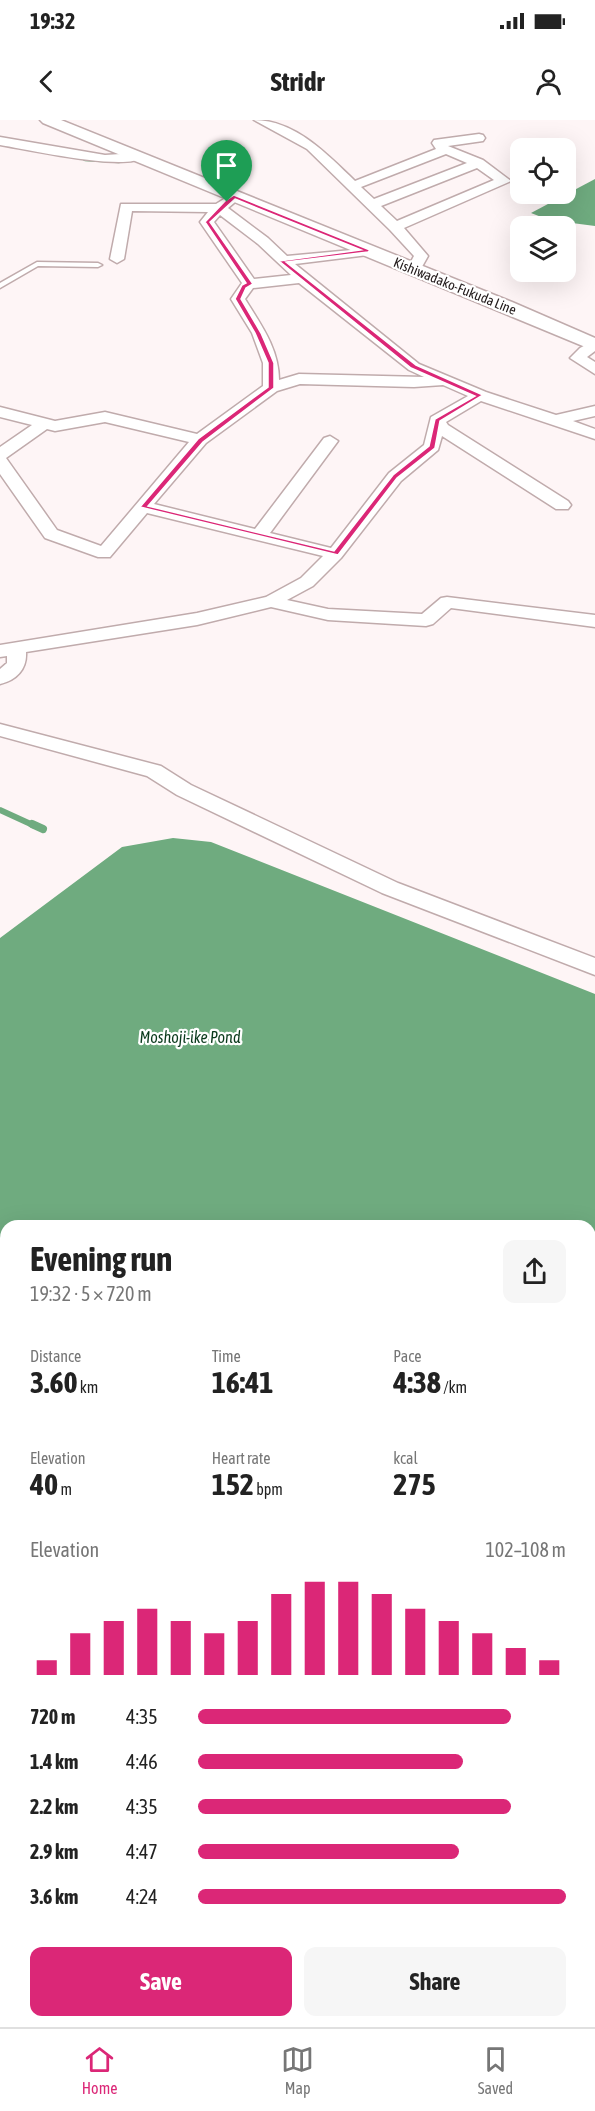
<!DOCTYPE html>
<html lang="en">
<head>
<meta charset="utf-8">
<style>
	body { margin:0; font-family:"Asap Condensed",sans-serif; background:#f6f6f6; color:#222; height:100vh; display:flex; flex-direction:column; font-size:22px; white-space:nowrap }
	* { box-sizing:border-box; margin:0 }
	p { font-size:20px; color:#767676 }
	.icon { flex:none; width:33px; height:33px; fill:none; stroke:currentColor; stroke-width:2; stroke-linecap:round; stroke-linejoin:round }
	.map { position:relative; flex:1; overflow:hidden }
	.panel { position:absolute; left:0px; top:1100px; width:596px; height:808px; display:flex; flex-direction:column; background:#fff; border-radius:18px 18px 0 0; box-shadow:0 6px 24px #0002 }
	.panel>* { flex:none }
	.fabs { position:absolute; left:510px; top:18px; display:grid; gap:12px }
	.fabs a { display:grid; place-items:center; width:66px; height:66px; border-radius:12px; background:#fff; box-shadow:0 6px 24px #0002; font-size:30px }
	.pin { position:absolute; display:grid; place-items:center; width:51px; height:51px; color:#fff; margin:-62px -26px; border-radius:50% 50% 50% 0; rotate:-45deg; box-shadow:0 0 6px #0007 }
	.pin .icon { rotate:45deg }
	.round { display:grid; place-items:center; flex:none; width:63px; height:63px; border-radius:12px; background:#f6f6f6 }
	.head { display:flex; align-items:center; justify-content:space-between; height:102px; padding:0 30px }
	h1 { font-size:33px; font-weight:700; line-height:45px }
	.figures { display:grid; grid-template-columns:repeat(3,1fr); gap:9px; height:102px; padding:6px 30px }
	.figures div { display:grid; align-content:center }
	.figures b { font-size:30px; font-weight:700 }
	.figures small { font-size:16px; font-weight:400 }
	.figures p { font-size:16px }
	.chart { height:168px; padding:12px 30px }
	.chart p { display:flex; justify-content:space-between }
	.chart svg { width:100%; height:108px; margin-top:6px; stroke:#db2777; stroke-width:6 }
	.cta { display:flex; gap:12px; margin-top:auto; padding:12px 30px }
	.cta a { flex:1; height:69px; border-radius:12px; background:#db2777; color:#fff; font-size:24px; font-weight:700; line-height:69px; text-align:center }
	.cta a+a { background:#f6f6f6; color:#222 }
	ul { padding:0 30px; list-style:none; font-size:20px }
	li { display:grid; grid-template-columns:96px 72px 1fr; align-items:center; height:45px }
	li i { height:15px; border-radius:8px; background:#db2777 }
	.status { display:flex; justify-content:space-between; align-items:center; height:42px; padding:0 30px; background:#fff; direction:ltr }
	.status svg { height:16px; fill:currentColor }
	header { display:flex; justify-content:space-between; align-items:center; height:78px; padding:0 30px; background:#fff; font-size:27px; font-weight:700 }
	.dock { display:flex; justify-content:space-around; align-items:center; height:84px; border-top:2px solid #e0e0e0; background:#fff; font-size:16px; color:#767676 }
	.dock a { display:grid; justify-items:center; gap:3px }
	.dock .active { color:#db2777 }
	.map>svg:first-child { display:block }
	.water { fill:#6fab7f }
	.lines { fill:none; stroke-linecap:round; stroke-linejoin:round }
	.stream-far2 { stroke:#6fab7f; stroke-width:4.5 }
	.stream-far1 { stroke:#6fab7f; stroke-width:6 }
	.stream { stroke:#6fab7f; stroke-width:8 }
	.service-casing { stroke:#c0abac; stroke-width:3 }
	.minor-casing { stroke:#c0abac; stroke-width:3 }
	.tertiary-casing { stroke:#c0abac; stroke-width:3 }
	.service { fill:#fff; fill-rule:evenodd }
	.minor { fill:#fff; fill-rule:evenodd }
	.tertiary { fill:#fff; fill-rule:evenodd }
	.route { fill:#db2777; stroke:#fff; stroke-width:1.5; fill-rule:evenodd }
	.labels { text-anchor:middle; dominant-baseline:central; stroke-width:4.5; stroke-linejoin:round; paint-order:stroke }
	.far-street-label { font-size:14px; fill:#201919; stroke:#fff }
	.water-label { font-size:16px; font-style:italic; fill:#0a3a1c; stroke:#fff }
</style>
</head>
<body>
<div class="status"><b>19:32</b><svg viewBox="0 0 49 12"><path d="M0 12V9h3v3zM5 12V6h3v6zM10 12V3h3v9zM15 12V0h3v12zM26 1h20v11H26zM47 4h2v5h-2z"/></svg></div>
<header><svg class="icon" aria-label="back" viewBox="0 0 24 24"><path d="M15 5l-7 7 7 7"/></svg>Stridr<svg class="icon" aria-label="person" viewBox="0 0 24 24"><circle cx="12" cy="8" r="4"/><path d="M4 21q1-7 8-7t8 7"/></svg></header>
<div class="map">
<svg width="595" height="1907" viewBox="0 0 595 1907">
	<rect width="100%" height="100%" fill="#fef5f6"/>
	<!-- water -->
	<g class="water">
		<polygon points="595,59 595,106 549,100 531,93"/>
		<polygon points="173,718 211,722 595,874 595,1430 590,1437 590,1106 6,1106 6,1323 0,1320 0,818 122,727"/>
		<polygon points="595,1779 595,1907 549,1907 550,1902 590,1902 590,1794"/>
	</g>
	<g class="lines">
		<!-- stream-far2 -->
		<polyline class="stream-far2" points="85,39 119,41"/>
		<!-- stream-far1 -->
		<polyline class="stream-far1" points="0,690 35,706"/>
		<!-- stream -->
		<polyline class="stream" points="32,704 43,709"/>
		<!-- service casing -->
		<g class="service-casing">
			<g id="service">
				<polygon points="37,142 98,143 102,145 98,147 38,146 0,168 0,163"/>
				<polygon points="595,1497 595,1512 590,1514 590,1499"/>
			</g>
		</g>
		<!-- minor casing -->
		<g class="minor-casing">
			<g id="minor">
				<path d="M254,0C295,0 327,34 355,61L436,29L432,23L434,20L479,14L483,15L485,18L483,21L448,26L483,40L511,61L404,108L428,136L419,152L414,153L407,149L414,136L390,110L307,29ZM446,34L467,43L374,79L361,67ZM477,48L494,60L397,101L381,86Z"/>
				<path d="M0,17L105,35L137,33L143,37C127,52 25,29 0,25Z"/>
				<path d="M234,73L241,77L228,88L268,118L287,136L373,128L375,131L368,135L295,144L419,244L486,272L556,295L595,286V296L573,301L595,309V319L481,281L446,302L448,305L568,381L571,385L568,389H556L442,316L438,330L401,361L341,438L313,466L287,480L328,489L422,494L441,478L447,477L595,495V507L451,488L433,504L426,506L328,500L271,487L197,505L26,532C27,549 17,560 0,564V549L7,543V536L0,537V525L197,493L266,477L301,458L323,436L147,393L110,437H98L45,418L0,354V327L32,305L0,297V287L55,301L105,292L197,314L263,266V243L252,213L231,179L242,163L200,102L208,92L132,91L124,139L117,143L110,139L121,84H216ZM220,95L258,124L291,155L254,159L214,102ZM299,163L409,250L424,257L299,254L279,260C279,229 261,205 245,179L253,168ZM300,264L414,267L443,265L468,276L431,297L424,325L389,353L331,428L270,413L338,321L330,316L324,318L255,409L154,384L206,323L277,271ZM105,302L189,322L101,426L57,410L6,338L47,309L55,311Z"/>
				<polygon points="595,220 595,231 587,237 595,242 595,254 570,238 580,228"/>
				<polygon points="0,604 161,646 191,665 398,763 595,838 595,855 382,773 177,675 147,656 0,616"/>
			</g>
		</g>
		<!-- tertiary casing -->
		<g class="tertiary-casing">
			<g id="tertiary">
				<polygon points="40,0 61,0 512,182 595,218 595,231 43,3"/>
				<polygon points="595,1571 595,1612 590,1614 590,1574"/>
				<polygon points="6,1843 6,1888 0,1890 0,1845"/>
			</g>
		</g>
		<!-- service -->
		<use href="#service" class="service"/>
		<!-- minor -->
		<use href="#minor" class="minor"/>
		<!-- tertiary -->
		<use href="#tertiary" class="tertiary"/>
	</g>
	<!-- route -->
	<path class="route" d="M234,75L370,130L368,132L286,142L416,245L483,275L440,301L435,328L397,358L338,435L140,387L198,319L268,267V243L255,213L235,179L242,165L246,163L205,102L225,81ZM235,79L361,130L279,141L411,248L475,276L435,299L429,326L393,355L334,431L148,386L203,322L274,268V243L261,213L241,179L246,168L253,164L210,102Z"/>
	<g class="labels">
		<!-- far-street labels -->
		<g class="far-street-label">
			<text transform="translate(455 166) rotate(22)">Kishiwadako-Fukuda Line</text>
		</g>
		<!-- water labels -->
		<g class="water-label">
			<text x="190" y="917">Moshoji-ike Pond</text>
		</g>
	</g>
</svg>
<div class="fabs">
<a><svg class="icon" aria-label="locate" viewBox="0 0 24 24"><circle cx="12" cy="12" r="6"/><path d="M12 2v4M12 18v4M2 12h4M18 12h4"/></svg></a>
<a><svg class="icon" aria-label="layers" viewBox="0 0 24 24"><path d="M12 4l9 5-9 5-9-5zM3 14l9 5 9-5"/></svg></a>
</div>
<div class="pin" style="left:227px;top:82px;background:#1e9e55"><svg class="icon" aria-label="arrive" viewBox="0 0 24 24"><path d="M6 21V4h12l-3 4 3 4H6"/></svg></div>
<section class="panel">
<div class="head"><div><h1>Evening run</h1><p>19:32 · 5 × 720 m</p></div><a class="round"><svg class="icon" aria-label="share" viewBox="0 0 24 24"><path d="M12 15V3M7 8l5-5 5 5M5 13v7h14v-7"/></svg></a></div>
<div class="figures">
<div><p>Distance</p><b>3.60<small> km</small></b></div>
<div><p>Time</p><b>16:41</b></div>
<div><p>Pace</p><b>4:38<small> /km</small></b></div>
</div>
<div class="figures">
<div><p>Elevation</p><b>40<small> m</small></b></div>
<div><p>Heart rate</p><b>152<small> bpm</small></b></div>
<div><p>kcal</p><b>275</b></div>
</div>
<div class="chart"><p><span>Elevation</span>102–108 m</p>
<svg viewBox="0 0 160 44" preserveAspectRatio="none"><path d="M5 44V38M15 44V27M25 44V22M35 44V17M45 44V22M55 44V27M65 44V22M75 44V11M85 44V6M95 44V6M105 44V11M115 44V17M125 44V22M135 44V27M145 44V33M155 44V38"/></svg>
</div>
<ul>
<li><b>720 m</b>4:35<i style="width:85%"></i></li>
<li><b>1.4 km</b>4:46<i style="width:72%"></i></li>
<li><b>2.2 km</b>4:35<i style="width:85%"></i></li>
<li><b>2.9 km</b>4:47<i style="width:71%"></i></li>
<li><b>3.6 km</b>4:24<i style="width:100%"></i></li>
</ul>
<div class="cta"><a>Save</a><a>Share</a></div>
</section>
</div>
<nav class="dock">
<a class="active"><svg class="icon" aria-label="home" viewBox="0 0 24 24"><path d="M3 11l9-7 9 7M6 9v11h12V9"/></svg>Home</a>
<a><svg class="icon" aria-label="map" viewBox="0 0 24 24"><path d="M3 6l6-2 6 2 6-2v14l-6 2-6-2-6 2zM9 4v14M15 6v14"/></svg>Map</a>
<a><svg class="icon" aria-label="saved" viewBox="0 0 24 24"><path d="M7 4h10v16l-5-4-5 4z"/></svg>Saved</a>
</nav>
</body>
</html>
